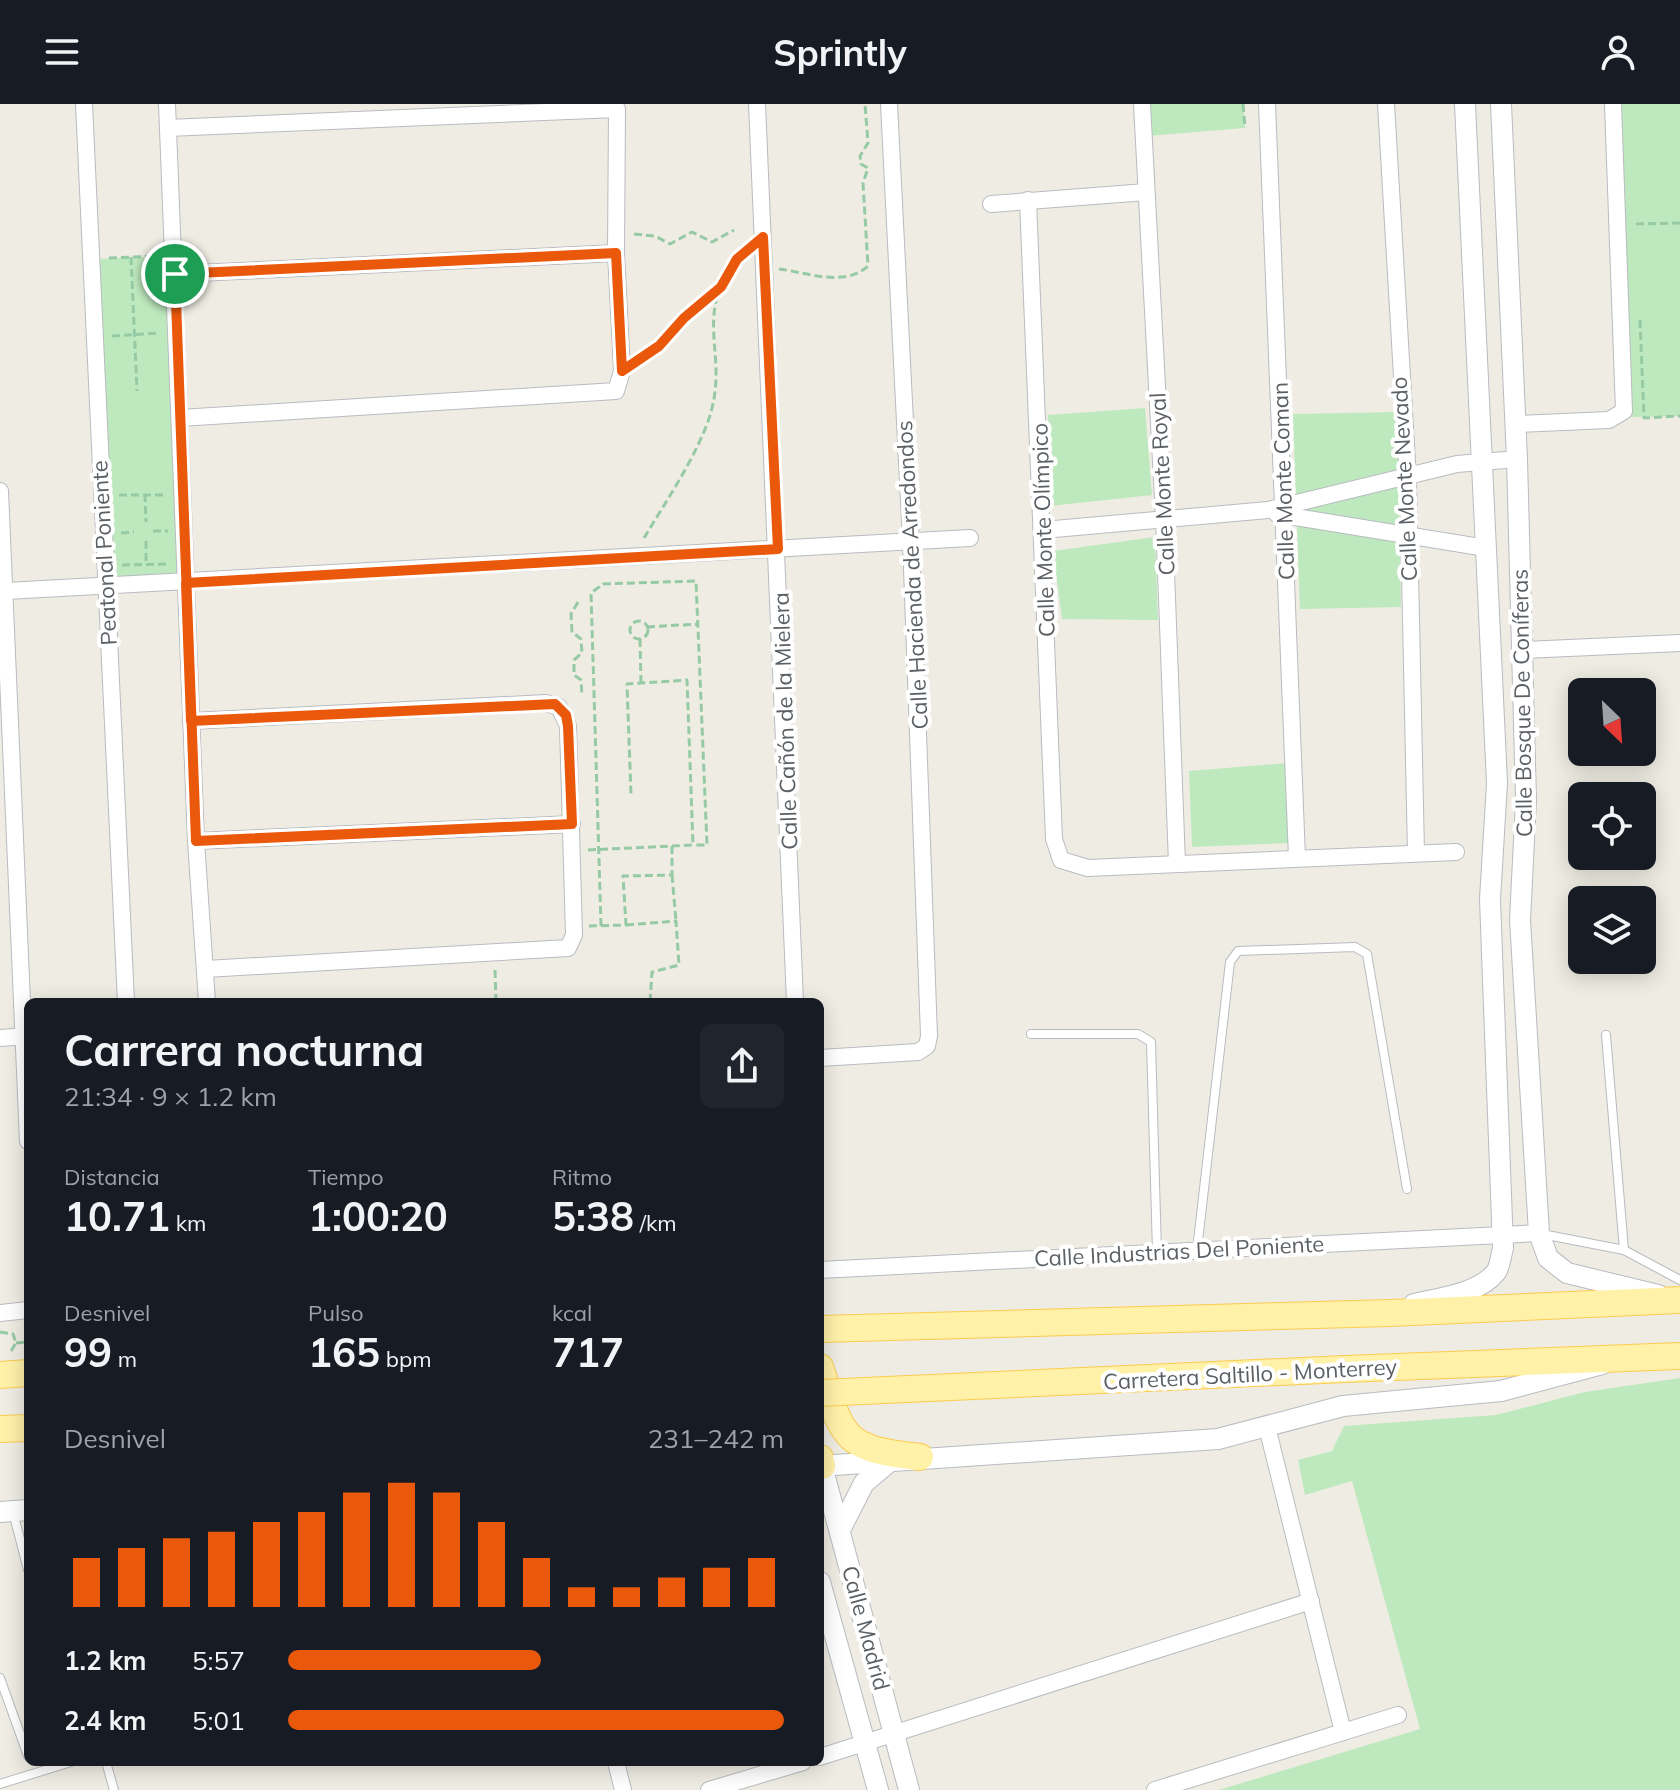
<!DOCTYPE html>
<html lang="es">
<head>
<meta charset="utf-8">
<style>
	body { margin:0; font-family:Mulish,sans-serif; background:#20242c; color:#f1f3f6; height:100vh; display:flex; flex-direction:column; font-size:30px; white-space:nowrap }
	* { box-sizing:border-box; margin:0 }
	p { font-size:26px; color:#9ea1a6 }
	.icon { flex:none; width:44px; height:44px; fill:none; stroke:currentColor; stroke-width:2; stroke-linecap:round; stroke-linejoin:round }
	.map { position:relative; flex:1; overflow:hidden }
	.sheet { position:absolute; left:24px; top:894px; width:800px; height:768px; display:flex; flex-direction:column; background:#171b24; border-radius:12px; box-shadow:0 4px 20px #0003 }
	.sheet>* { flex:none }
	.needle { width:52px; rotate:155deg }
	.buttons { position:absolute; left:1568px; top:574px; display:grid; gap:16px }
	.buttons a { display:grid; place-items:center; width:88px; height:88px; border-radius:12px; background:#171b24; box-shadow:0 4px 20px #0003; font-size:40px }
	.pin { position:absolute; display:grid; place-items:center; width:68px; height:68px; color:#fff; margin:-34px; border:4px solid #fff; border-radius:50%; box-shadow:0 2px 8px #0007 }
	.round { display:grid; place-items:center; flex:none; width:84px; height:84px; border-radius:12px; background:#20242c }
	.summary { display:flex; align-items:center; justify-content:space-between; height:136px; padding:0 40px }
	h1 { font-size:44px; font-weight:700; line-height:60px }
	.metrics { display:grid; grid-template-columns:repeat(3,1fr); gap:12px; height:136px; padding:8px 40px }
	.metrics div { display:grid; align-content:center }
	.metrics b { font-size:40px; font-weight:700 }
	.metrics small { font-size:22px; font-weight:400 }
	.metrics p { font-size:22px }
	.chart { height:224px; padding:16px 40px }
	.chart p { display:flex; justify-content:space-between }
	.chart svg { width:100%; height:144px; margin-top:8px; stroke:#ea580c; stroke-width:6 }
	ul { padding:0 40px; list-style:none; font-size:26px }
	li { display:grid; grid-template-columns:128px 96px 1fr; align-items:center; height:60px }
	li i { height:20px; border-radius:10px; background:#ea580c }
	header { display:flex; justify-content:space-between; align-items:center; height:104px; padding:0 40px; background:#171b24; font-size:36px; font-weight:700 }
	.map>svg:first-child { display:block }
	.green { fill:#bee9be }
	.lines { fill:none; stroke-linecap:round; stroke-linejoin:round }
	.service-casing { stroke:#b8bbc0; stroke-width:10 }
	.minor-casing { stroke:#b8bbc0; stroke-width:18 }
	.tertiary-casing { stroke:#b8bbc0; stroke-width:22 }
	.primary-casing { stroke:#fbcb50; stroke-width:28 }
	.path { stroke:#96caa5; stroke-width:3; stroke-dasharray:8 4; stroke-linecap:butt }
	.service { stroke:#fff; stroke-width:8 }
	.minor { stroke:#fff; stroke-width:16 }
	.tertiary { stroke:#fff; stroke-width:20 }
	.primary { stroke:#fff1a8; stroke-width:26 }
	.primary-bridge-casing { stroke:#fbcb50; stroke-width:28; stroke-linecap:butt }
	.primary-bridge { stroke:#fff1a8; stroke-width:26 }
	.route-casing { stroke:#fff; stroke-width:16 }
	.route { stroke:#ea580c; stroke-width:10 }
	.labels { text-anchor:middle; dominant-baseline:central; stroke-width:8; stroke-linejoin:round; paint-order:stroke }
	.street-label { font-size:22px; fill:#5b6065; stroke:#fff }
</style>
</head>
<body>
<header><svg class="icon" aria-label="menu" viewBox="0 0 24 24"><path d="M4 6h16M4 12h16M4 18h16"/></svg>Sprintly<svg class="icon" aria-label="person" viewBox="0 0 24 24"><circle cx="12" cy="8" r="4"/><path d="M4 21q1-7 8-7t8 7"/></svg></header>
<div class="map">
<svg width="1680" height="1686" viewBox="0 0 1680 1686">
	<rect width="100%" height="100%" fill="#efede3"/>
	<!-- green -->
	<g class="green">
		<polygon points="1146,0 1243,0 1245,24 1148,32"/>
		<polygon points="1619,0 1680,0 1680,312 1631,313"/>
		<polygon points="177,152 190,484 105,487 92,155"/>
		<polygon points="1145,304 1152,391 1050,402 1048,311"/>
		<polygon points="1397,308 1401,503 1300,505 1293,310"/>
		<polygon points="1155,433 1158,516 1062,515 1053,447"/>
		<polygon points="1287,659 1290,739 1192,743 1189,667"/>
		<polygon points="1680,1274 1680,1686 1219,1686 1420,1625 1352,1377 1305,1391 1298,1356 1332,1347 1344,1322 1496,1311 1585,1288"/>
	</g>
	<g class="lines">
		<!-- service casing -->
		<g class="service-casing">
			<g id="service">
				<polyline points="1031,930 1138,930 1151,938 1157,1148"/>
				<polyline points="1606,931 1624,1146 1680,1176"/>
				<polyline points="1542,1130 1624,1146"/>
				<polyline points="1197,1146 1230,858 1238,847 1355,843 1367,850 1407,1085"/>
				<polyline points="13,1408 28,1466"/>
				<polyline points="0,1574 28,1652"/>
				<polyline points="106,1658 114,1686"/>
				<polyline points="0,1680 71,1658"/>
			</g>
		</g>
		<!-- minor casing -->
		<g class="minor-casing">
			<g id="minor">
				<polyline points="84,0 126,898"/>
				<polyline points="167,0 196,737 207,898"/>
				<polyline points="757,0 795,898"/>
				<polyline points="1142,0 1164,414 1177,760"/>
				<polyline points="1267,0 1297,754"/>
				<polyline points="1386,0 1408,375 1416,749"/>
				<polyline points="168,24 617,5 616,149 622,267 616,287 180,314"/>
				<polyline points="1028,96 1054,735 1061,756 1088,764 1456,748"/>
				<polyline points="991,100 1146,88"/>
				<polyline points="175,170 616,149"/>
				<polyline points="1516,320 1609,316 1624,307 1613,0"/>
				<polyline points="0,387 28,1037"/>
				<polyline points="1277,410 1486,444"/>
				<polyline points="1043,426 1268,406 1457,360 1517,355"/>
				<polyline points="6,487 970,434"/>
				<polyline points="1522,546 1680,539"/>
				<polyline points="191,617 546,599 559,603 568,622 574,831 568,844 206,865"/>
				<polyline points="196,737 572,720"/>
				<polyline points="0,934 28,932"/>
				<polyline points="820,954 918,948 927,942 929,932 911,437 889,0"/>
				<polyline points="820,1166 1539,1129"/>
				<polyline points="0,1209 28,1206"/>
				<polyline points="1267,1323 1343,1628"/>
				<polyline points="820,1653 1311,1497"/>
				<polyline points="616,1658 623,1686"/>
				<polyline points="709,1686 803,1658"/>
				<polyline points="1155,1686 1398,1611"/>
			</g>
		</g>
		<!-- tertiary casing -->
		<g class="tertiary-casing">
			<g id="tertiary">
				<polyline points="1501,0 1517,355 1526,696 1520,816 1539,1129 1548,1154 1567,1169 1658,1191"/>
				<path d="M1414,1200C1439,1194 1479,1190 1496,1168C1500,1163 1501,1151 1503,1144L1490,795L1497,679L1465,0"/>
				<polyline points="820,1362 1218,1335 1343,1302 1501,1287 1602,1260"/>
				<polyline points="822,1362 909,1686"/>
				<polyline points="0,1408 28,1406"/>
				<polyline points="840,1426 864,1379 890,1357"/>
				<polyline points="820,1478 878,1686"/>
			</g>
		</g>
		<!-- primary casing -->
		<g class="primary-casing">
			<g id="primary">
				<polyline points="820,1225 1390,1209 1680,1196"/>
				<path d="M820,1263C843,1333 841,1345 920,1353"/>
				<polyline points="1345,1265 1680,1252"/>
				<polyline points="0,1271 28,1269"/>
				<polyline points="0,1325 28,1324"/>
				<polyline points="820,1354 822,1362"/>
			</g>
		</g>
		<!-- path -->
		<g class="path">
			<polyline points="1243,0 1245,24"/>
			<polyline points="1636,120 1680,119"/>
			<polyline points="634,130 655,132 670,140 692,128 712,138 734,126"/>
			<polyline points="131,153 137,287"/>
			<polyline points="109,154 157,152"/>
			<path d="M779,165C806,168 844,184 868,162L863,79L868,64L861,60L860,52L868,39L865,0"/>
			<polyline points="1640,216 1644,314 1680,312"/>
			<polyline points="112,232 160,229"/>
			<polyline points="638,257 659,242 718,185"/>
			<polyline points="145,390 146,418"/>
			<polyline points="119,391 164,391"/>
			<polyline points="153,427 168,427"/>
			<polyline points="121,429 134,428"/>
			<path d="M644,434C665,399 700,347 711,308C729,244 688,206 747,144"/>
			<polyline points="146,437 146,460"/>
			<polyline points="122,461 166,460"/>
			<polyline points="578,498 571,510 572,528 581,535 582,549 574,556 574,571 581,576 582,592"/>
			<circle cx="639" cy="526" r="9"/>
			<polyline points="647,523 698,520"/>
			<polyline points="640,535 641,579"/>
			<polyline points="588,746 693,741 687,576 627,580 631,691"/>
			<polyline points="672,771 676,817"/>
			<polyline points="626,821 676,817 679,861 652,868 650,898"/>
			<polyline points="589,822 626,821 623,772 672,771 672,742"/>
			<polyline points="601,822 591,489 603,480 696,477 707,741 693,741"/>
			<polyline points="495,866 496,898"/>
			<polyline points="0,1228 13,1230 16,1239 11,1247"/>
			<polyline points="16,1239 28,1238"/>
		</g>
		<!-- service -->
		<use href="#service" class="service"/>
		<!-- minor -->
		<use href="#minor" class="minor"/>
		<!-- tertiary -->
		<use href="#tertiary" class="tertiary"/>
		<!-- primary -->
		<use href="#primary" class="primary"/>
		<!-- primary-bridge casing -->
		<g class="primary-bridge-casing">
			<polyline id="primary-bridge" points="820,1289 1345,1265"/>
		</g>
		<!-- primary-bridge -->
		<use href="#primary-bridge" class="primary-bridge"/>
	</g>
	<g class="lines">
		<!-- route casing -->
		<g class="route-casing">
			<polyline id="route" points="175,170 196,737 572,720 568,622 566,611 555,600 191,617 186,479 778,445 763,133 737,155 721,183 684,214 659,242 622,267 616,149 175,170"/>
		</g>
		<!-- route -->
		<use href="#route" class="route"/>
	</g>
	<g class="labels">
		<!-- street labels -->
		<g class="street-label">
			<text transform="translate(1404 375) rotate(-93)">Calle Monte Nevado</text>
			<text transform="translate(1283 377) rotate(-92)">Calle Monte Coman</text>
			<text transform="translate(1162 380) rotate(-93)">Calle Monte Royal</text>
			<text transform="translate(1043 426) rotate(-92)">Calle Monte Olímpico</text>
			<text transform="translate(104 449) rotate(-93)">Peatonal Poniente</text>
			<text transform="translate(912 471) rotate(-93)">Calle Hacienda de Arredondos</text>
			<text transform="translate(1522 599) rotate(-91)">Calle Bosque De Coníferas</text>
			<text transform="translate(785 617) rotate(-92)">Calle Cañón de la Mielera</text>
			<text transform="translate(1179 1147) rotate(-3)">Calle Industrias Del Poniente</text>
			<text transform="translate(1250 1270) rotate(-3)">Carretera Saltillo - Monterrey</text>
			<text transform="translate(866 1524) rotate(75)">Calle Madrid</text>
		</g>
	</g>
</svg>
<div class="buttons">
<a><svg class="needle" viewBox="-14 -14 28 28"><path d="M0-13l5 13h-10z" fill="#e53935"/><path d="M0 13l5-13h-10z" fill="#9ea1a6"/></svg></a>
<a><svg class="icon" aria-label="locate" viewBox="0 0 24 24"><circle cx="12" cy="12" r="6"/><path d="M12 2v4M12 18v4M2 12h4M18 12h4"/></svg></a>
<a><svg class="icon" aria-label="layers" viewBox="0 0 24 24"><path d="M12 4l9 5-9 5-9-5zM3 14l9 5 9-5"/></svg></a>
</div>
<div class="pin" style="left:175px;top:170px;background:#1e9e55"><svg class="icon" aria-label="arrive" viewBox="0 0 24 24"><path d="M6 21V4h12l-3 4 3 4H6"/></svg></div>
<section class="sheet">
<div class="summary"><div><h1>Carrera nocturna</h1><p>21:34 · 9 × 1.2 km</p></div><a class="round"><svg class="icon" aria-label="share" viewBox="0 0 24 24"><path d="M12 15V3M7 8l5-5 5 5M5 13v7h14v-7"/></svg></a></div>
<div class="metrics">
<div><p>Distancia</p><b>10.71<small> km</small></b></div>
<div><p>Tiempo</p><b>1:00:20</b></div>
<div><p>Ritmo</p><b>5:38<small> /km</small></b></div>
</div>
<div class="metrics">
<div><p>Desnivel</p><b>99<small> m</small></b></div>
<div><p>Pulso</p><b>165<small> bpm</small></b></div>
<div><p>kcal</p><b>717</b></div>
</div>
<div class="chart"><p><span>Desnivel</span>231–242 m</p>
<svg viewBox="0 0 160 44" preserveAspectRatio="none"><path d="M5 44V29M15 44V26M25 44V23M35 44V21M45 44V18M55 44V15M65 44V9M75 44V6M85 44V9M95 44V18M105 44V29M115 44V38M125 44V38M135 44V35M145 44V32M155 44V29"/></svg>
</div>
<ul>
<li><b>1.2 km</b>5:57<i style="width:51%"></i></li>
<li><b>2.4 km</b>5:01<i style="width:100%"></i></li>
</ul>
</section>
</div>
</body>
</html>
